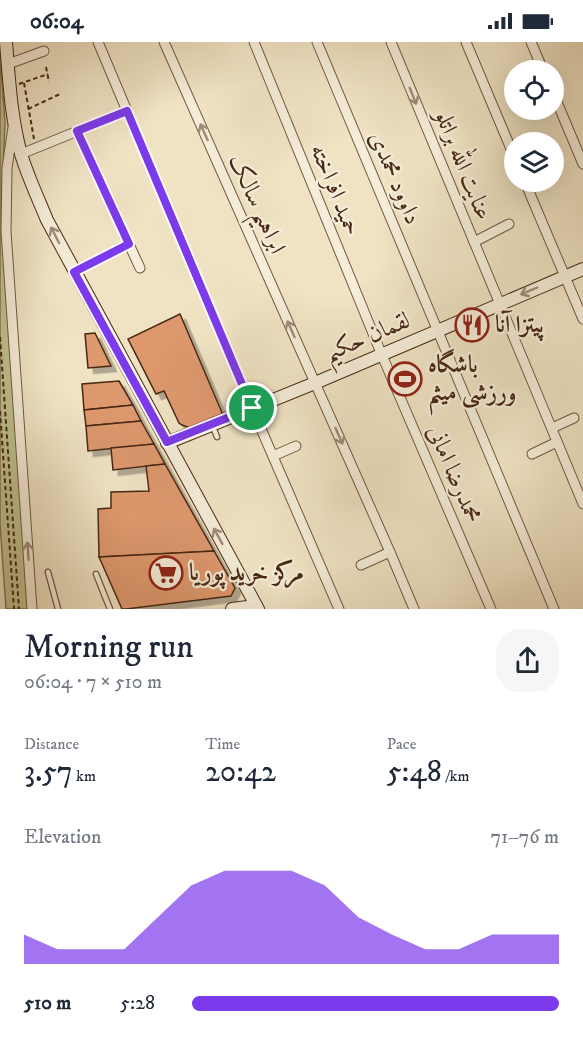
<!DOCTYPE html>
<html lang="en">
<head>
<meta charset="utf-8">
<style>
	body { margin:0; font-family:"IM FELL DW Pica",Amiri,serif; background:#f6f6f7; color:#1f2937; height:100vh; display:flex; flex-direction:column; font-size:22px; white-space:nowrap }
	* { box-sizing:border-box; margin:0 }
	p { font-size:20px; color:#747a83 }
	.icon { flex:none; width:33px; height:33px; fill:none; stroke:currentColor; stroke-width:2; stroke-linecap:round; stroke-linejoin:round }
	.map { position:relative; height:567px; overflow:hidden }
	.drawer { display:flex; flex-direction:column; background:#fff; flex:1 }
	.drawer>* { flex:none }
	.tools { position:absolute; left:504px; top:18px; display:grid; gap:12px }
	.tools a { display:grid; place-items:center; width:60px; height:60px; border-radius:50%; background:#fff; box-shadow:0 6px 24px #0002; font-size:30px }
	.pin { position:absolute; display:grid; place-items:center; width:51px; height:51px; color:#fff; margin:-26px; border:3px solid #fff; border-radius:50%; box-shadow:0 2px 6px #0007 }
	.round { display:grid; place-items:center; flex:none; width:63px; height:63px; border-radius:24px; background:#f6f6f7 }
	.summary { display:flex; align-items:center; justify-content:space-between; height:102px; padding:0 24px }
	h1 { font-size:33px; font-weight:600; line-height:45px }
	.figures { display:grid; grid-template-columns:repeat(3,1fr); gap:9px; height:102px; padding:6px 24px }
	.figures div { display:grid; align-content:center }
	.figures b { font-size:30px; font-weight:600 }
	.figures small { font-size:16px; font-weight:400 }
	.figures p { font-size:16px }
	.chart { height:168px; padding:12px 24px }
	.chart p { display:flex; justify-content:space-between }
	.chart svg { width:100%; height:108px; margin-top:6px; fill:#7c3aed; opacity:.7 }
	ul { padding:0 24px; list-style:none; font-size:20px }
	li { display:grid; grid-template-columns:96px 72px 1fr; align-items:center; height:45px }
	li i { height:15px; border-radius:8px; background:#7c3aed }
	.status { display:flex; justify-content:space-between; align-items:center; height:42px; padding:0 30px; background:#fff; direction:ltr }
	.status svg { height:16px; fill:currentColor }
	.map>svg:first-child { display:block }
	.green { fill:#bfc290; stroke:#847552; stroke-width:1.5 }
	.building { fill:#de986e; stroke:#492815; stroke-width:1.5; filter:url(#shadow) }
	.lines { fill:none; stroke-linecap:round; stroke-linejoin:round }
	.lane-casing { stroke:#725741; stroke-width:7 }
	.street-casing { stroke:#725741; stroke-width:11 }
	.secondary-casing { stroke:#492815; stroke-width:14 }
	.path { stroke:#492815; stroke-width:2; stroke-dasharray:4.5 3; stroke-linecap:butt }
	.lane { stroke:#f5edd9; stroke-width:4.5 }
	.street { stroke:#f5edd9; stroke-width:9 }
	.secondary { stroke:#f5edd9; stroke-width:12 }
	.oneway { stroke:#9f8a77 }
	.route-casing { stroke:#fff; stroke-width:12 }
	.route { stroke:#7c3aed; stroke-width:8 }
	.labels { text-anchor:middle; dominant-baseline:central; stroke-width:4.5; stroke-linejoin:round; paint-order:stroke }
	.street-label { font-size:24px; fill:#492815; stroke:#f5edd9 }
	.poi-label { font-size:24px; font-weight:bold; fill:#492815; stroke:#f5edd9; text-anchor:start }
</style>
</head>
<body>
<div class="status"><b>06:04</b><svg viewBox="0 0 49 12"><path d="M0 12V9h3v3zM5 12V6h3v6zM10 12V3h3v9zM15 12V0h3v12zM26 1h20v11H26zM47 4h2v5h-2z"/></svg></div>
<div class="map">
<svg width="583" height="567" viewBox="0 0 583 567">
	<defs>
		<filter id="shadow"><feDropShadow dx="5.5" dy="5.5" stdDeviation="0" flood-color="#0004"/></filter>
	</defs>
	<rect width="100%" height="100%" fill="#efe3c4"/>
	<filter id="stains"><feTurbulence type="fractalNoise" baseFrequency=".00333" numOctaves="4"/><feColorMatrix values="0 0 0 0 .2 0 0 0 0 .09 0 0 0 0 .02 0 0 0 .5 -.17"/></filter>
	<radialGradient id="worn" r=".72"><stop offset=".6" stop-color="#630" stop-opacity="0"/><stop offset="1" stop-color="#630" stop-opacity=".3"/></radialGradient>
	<!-- green -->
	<polygon class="green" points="0,11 5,80 2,152 4,199 29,567 6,567 0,482"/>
	<!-- building -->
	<g class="building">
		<polygon points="180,272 223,373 190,386 182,383 179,381 164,349 156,352 128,297"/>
		<polygon points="95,291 111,324 88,326 85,292"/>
		<polygon points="119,339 133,363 84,368 82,342"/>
		<polygon points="133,363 141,379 86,384 84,368"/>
		<polygon points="141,379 154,402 88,409 86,384"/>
		<polygon points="154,402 165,422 113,428 111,406"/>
		<polygon points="165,422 214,509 99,515 98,467 111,466 111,450 149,449 146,424"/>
		<polygon points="214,509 235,546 231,554 126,567 122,567 99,515"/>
	</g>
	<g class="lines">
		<!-- lane casing -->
		<g class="lane-casing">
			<g id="lane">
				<polyline points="213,385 217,395"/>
				<polyline points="48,530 58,567"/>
				<polyline points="96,532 110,567"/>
			</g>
		</g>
		<!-- street casing -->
		<g class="street-casing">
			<g id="street">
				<polyline points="98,0 252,366 339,567"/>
				<polyline points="164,0 390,510 414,567"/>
				<polyline points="254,0 381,311 491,567"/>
				<polyline points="317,0 554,567"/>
				<polyline points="391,0 583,462"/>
				<polyline points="466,0 514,114"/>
				<polyline points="531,0 543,28"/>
				<polyline points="8,22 44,9"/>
				<polyline points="554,53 583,122"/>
				<polyline points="13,85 7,126 6,189 32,567"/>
				<polyline points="77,89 140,226"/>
				<polyline points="21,112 127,69"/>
				<polyline points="525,140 583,277"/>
				<polyline points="474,200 509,182"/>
				<polyline points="74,230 129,202"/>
				<polyline points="552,386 574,376"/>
				<polyline points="532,412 557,400"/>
				<polyline points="273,414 296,404"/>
				<polyline points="361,523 390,510"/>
			</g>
		</g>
		<!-- secondary casing -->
		<g class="secondary-casing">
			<g id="secondary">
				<path d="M6,0C9,37 11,76 21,112C28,135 38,156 47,178L258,567"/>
				<polyline points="167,401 315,341 583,227"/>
				<polyline points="232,567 256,564"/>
			</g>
		</g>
		<!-- path -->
		<g class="path">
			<polyline points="46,25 49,40"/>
			<polyline points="24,41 34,97"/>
			<polyline points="19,42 48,32"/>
			<polyline points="28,67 60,52"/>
			<polyline points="0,295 19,567"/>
			<polyline points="0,369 14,567"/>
		</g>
		<!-- lane -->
		<use href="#lane" class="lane"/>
		<!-- street -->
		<use href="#street" class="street"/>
		<!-- secondary -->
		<use href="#secondary" class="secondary"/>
	</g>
	<!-- one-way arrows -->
	<defs><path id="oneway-shaft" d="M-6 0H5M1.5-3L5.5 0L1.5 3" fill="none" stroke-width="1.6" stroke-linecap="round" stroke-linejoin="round" transform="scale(1.5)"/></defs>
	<g class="oneway">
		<use href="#oneway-shaft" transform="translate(413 54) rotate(68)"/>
		<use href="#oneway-shaft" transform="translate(204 90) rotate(-114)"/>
		<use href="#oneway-shaft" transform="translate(55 193) rotate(-117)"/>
		<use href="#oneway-shaft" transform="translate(529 249) rotate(157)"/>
		<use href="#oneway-shaft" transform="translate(291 287) rotate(-114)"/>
		<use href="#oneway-shaft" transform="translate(339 394) rotate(66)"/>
		<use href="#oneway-shaft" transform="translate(218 494) rotate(-119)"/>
		<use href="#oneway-shaft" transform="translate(28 509) rotate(-94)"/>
	</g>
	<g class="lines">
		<!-- route casing -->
		<g class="route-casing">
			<polygon id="route" points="127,69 252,366 167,400 74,230 129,202 77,89"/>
		</g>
		<!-- route -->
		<use href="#route" class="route"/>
	</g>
	<!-- icons -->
	<defs>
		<g id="restaurant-ring" transform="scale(1.725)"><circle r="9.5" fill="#f5edd9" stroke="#8f2418" stroke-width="1.5"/><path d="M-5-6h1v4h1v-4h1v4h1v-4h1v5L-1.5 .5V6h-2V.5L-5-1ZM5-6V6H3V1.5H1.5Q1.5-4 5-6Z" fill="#8f2418"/></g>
		<g id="stadium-ring" transform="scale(1.725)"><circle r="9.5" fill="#f5edd9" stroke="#8f2418" stroke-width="1.5"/><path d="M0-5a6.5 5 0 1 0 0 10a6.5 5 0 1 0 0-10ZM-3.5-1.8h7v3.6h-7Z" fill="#8f2418"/></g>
		<g id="supermarket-ring" transform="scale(1.725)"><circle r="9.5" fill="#f5edd9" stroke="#8f2418" stroke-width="1.5"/><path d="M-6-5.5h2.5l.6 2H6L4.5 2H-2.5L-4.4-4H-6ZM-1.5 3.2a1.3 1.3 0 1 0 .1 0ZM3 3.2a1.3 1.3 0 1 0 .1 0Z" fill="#8f2418"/></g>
	</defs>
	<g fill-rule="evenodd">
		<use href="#restaurant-ring" x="472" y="283"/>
		<use href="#stadium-ring" x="405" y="337"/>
		<use href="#supermarket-ring" x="166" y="531"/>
	</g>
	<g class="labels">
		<!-- street labels -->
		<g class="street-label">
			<text transform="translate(463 123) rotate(68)">عنایت الله براتلو</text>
			<text transform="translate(395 136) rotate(67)">داوود محمدی</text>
			<text transform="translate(335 148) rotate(68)">حمید افراخته</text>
			<text transform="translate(257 162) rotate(66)">ابراهیم سالک</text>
			<text transform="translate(367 295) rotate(-23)">لقمان حکیم</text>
			<text transform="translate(454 432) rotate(67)">محمدرضا امانی</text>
		</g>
		<!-- poi labels -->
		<g class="poi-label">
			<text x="495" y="283">پیتزا آنا</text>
			<text x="428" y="323">باشگاه<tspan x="428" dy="28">ورزشی میثم</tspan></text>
			<text x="189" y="531">مرکز خرید پوریا</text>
		</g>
	</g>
	<rect width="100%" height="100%" filter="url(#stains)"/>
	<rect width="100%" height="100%" fill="url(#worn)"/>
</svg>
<div class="tools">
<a><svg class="icon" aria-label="locate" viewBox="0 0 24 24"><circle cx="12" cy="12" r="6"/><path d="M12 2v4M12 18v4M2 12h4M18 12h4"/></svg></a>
<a><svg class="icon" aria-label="layers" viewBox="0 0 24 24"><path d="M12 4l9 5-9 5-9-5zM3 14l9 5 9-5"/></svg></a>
</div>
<div class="pin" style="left:252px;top:366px;background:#1e9e55"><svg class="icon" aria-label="arrive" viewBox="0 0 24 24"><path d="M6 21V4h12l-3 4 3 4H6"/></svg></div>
</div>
<section class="drawer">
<div class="summary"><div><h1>Morning run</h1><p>06:04 · 7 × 510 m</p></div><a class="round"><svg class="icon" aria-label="share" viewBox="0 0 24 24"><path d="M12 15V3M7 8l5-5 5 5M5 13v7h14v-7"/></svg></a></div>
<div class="figures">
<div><p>Distance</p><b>3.57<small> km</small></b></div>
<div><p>Time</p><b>20:42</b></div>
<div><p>Pace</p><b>5:48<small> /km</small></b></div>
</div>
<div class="chart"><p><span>Elevation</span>71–76 m</p>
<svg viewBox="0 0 160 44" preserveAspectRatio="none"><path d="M0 44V32L10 38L20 38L30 38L40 25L50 12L60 6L70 6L80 6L90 12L100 25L110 32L120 38L130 38L140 32L150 32L160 32V44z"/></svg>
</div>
<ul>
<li><b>510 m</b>5:28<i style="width:100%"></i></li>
</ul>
</section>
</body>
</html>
